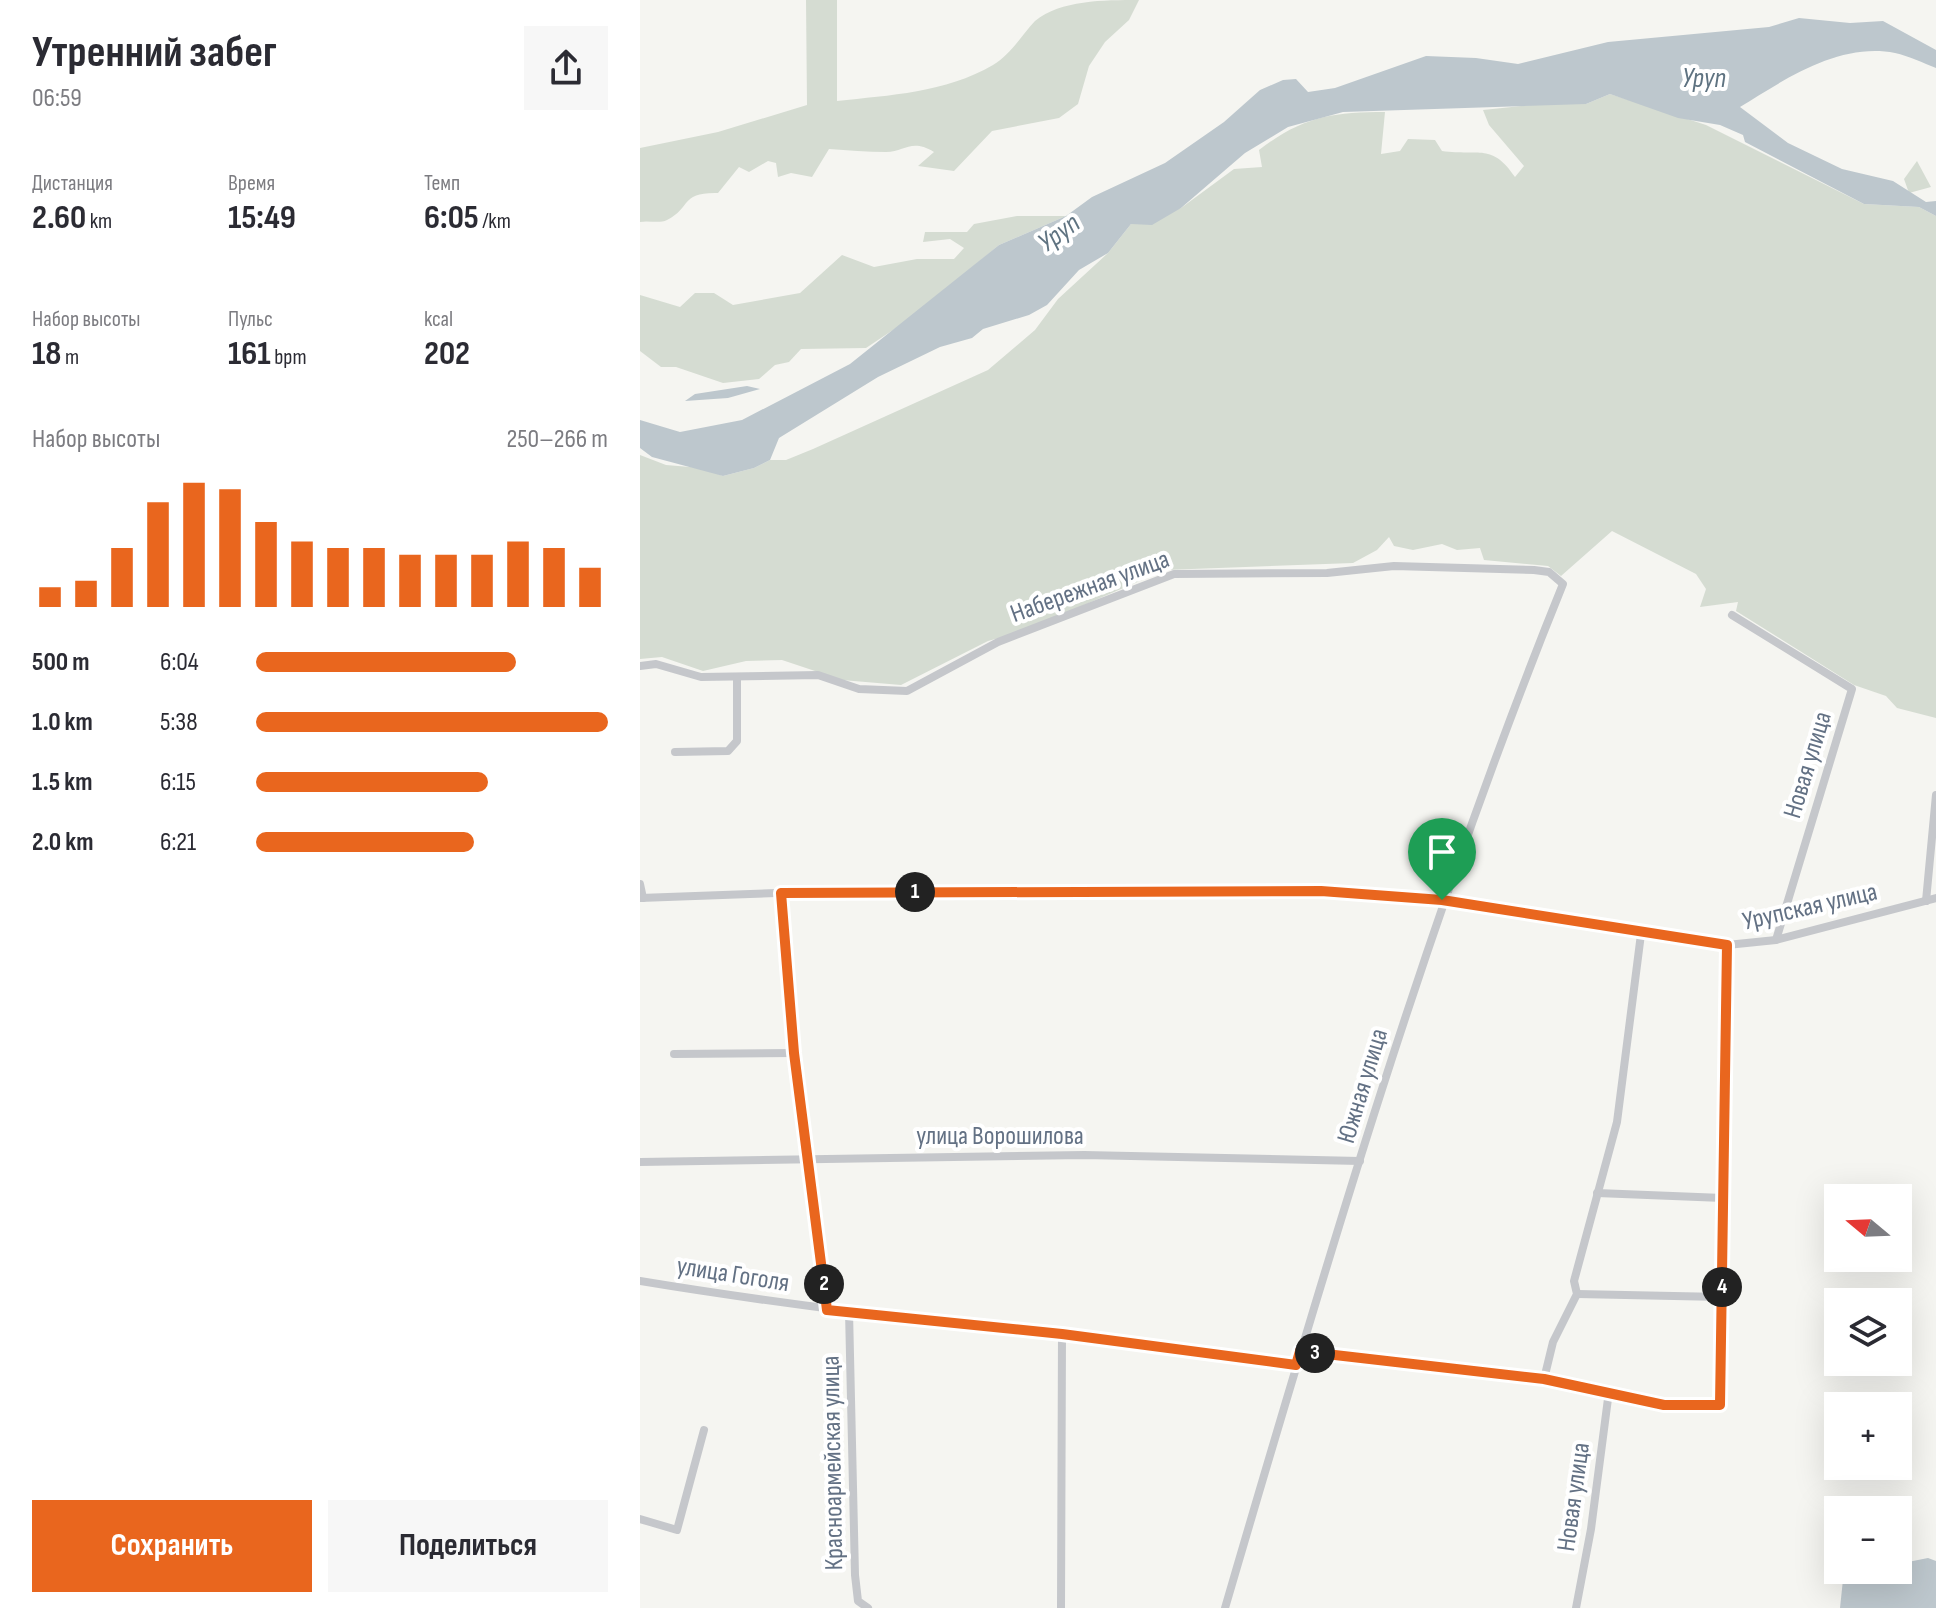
<!DOCTYPE html>
<html lang="ru">
<head>
<meta charset="utf-8">
<style>
	body { margin:0; font-family:"Sofia Sans Condensed",sans-serif; background:#f7f7f7; color:#2b2b33; height:100vh; display:flex; flex-direction:column; font-size:30px; white-space:nowrap }
	* { box-sizing:border-box; margin:0 }
	p { font-size:26px; color:#7c7c81 }
	.icon { flex:none; width:44px; height:44px; fill:none; stroke:currentColor; stroke-width:2; stroke-linecap:round; stroke-linejoin:round }
	.map { position:relative; flex:1; overflow:hidden }
	.details { display:flex; flex-direction:column; background:#fff; width:640px }
	.details>* { flex:none }
	.needle { width:52px; rotate:289deg }
	.tools { position:absolute; left:1184px; top:1184px; display:grid; gap:16px }
	.tools a { display:grid; place-items:center; width:88px; height:88px; border-radius:0px; background:#fff; box-shadow:0 8px 32px #0002; font-size:40px }
	.pin { position:absolute; display:grid; place-items:center; width:68px; height:68px; color:#fff; margin:-82px -34px; border-radius:50% 50% 50% 0; rotate:-45deg; box-shadow:0 0 8px #0007 }
	.pin .icon { rotate:45deg }
	.km { position:absolute; width:40px; height:40px; margin:-20px; border-radius:50%; background:#222; color:#fff; font-size:22px; line-height:40px; text-align:center }
	.round { display:grid; place-items:center; flex:none; width:84px; height:84px; border-radius:0px; background:#f7f7f7 }
	.headline { display:flex; align-items:center; justify-content:space-between; height:136px; padding:0 32px }
	h1 { font-size:44px; font-weight:700; line-height:60px }
	.stats { display:grid; grid-template-columns:repeat(3,1fr); gap:12px; height:136px; padding:8px 32px }
	.stats div { display:grid; align-content:center }
	.stats b { font-size:34px; font-weight:700 }
	.stats small { font-size:22px; font-weight:400 }
	.stats p { font-size:22px }
	.chart { height:224px; padding:16px 32px }
	.chart p { display:flex; justify-content:space-between }
	.chart svg { width:100%; height:144px; margin-top:8px; stroke:#e9661e; stroke-width:6 }
	.cta { display:flex; gap:16px; margin-top:auto; padding:16px 32px }
	.cta a { flex:1; height:92px; border-radius:0px; background:#e9661e; color:#fff; font-size:32px; font-weight:700; line-height:92px; text-align:center }
	.cta a+a { background:#f7f7f7; color:#2b2b33 }
	ul { padding:0 32px; list-style:none; font-size:26px }
	li { display:grid; grid-template-columns:128px 96px 1fr; align-items:center; height:60px }
	li i { height:20px; border-radius:10px; background:#e9661e }
	main { display:flex; flex:1; min-height:0 }
	.map>svg:first-child { display:block }
	.green { fill:#d5dcd2 }
	.water { fill:#bdc7cd }
	.lines { fill:none; stroke-linecap:round; stroke-linejoin:round }
	.minor { stroke:#c5c7cb; stroke-width:8 }
	.route-casing { stroke:#fff; stroke-width:16 }
	.route { stroke:#e9661e; stroke-width:10 }
	.labels { text-anchor:middle; dominant-baseline:central; stroke-width:8; stroke-linejoin:round; paint-order:stroke }
	.street-label { font-size:26px; fill:#637184; stroke:#fff }
	.water-label { font-size:28px; font-style:italic; fill:#5f7381; stroke:#fff }
</style>
</head>
<body>
<main>
<section class="details">
<div class="headline"><div><h1>Утренний забег</h1><p>06:59</p></div><a class="round"><svg class="icon" aria-label="share" viewBox="0 0 24 24"><path d="M12 15V3M7 8l5-5 5 5M5 13v7h14v-7"/></svg></a></div>
<div class="stats">
<div><p>Дистанция</p><b>2.60<small> km</small></b></div>
<div><p>Время</p><b>15:49</b></div>
<div><p>Темп</p><b>6:05<small> /km</small></b></div>
</div>
<div class="stats">
<div><p>Набор высоты</p><b>18<small> m</small></b></div>
<div><p>Пульс</p><b>161<small> bpm</small></b></div>
<div><p>kcal</p><b>202</b></div>
</div>
<div class="chart"><p><span>Набор высоты</span>250–266 m</p>
<svg viewBox="0 0 160 44" preserveAspectRatio="none"><path d="M5 44V38M15 44V36M25 44V26M35 44V12M45 44V6M55 44V8M65 44V18M75 44V24M85 44V26M95 44V26M105 44V28M115 44V28M125 44V28M135 44V24M145 44V26M155 44V32"/></svg>
</div>
<ul>
<li><b>500 m</b>6:04<i style="width:74%"></i></li>
<li><b>1.0 km</b>5:38<i style="width:100%"></i></li>
<li><b>1.5 km</b>6:15<i style="width:66%"></i></li>
<li><b>2.0 km</b>6:21<i style="width:62%"></i></li>
</ul>
<div class="cta"><a>Сохранить</a><a>Поделиться</a></div>
</section>
<div class="map">
<svg width="1296" height="1608" viewBox="0 0 1296 1608">
	<rect width="100%" height="100%" fill="#f5f5f1"/>
	<!-- green -->
	<g class="green">
		<path d="M166,0H197V101C250,95 305,93 353,65C370,55 382,35 395,21C421,0 463,0 499,0L489,20L465,42L449,66L438,104L419,118L352,131L314,171L278,166L294,152C271,138 265,152 246,152C227,152 208,150 189,149L172,177L151,173L138,177L136,163L128,161L109,172L99,167L78,193C40,192 52,207 27,220C19,224 9,220 0,222V148L78,132L167,105Z"/>
		<path d="M970,94L1066,125L1224,204L1279,207L1296,216V718L1257,708L1246,696L1214,685L1096,611L1098,602L1060,607L1066,589L1056,574L972,531L921,576L908,566L844,560L840,548L817,550L802,544L773,550L754,546L749,537L737,550L713,563L525,570L384,631L348,641L261,685L202,680L142,660L106,661L63,671L22,657L0,659V455L26,465L62,468L83,476L114,468L130,460H146L173,449L348,370L395,330L418,299L468,253L491,224L541,208L594,169L622,167L619,150C662,117 692,112 745,112L741,154L760,151L768,139L795,140L802,151C840,156 852,143 875,177L884,166L849,125L843,110L900,104H946Z"/>
		<polygon points="1277,161 1291,187 1269,193 1264,179"/>
		<polygon points="377,216 426,216 359,245 271,318 226,348 161,349 149,362 135,365 119,379 83,383 36,367 21,367 0,351 0,295 40,307 55,293 74,293 93,305 160,293 202,255 234,267 277,259 314,259 324,248 310,239 283,242 285,232 327,232 334,224"/>
	</g>
	<!-- water -->
	<g class="water">
		<path d="M1159,18L1210,23L1243,21L1296,50V68C1283,63 1269,56 1255,53C1199,42 1144,80 1100,107L1148,143L1202,169L1253,181L1286,202L1296,201V216L1279,207L1224,204L1105,142L1103,135L1080,125L1038,118L970,94L946,104L703,112L648,127L605,153L541,208L512,225L491,224L468,253L439,270L407,305L389,315L343,329L332,338L300,347L238,377L139,438L130,460L114,468L83,476L12,457L0,448V420L40,432L102,420L210,364L359,245L426,216L452,197L525,163L584,122L620,90L643,80L656,79L668,92L695,88L786,56L836,58L878,64L968,42L1129,27Z"/>
		<polygon points="107,386 120,389 88,398 45,401 55,394"/>
		<polygon points="1288,1558 1296,1561 1296,1608 1200,1608 1204,1570 1258,1570 1258,1564"/>
	</g>
	<g class="lines">
		<!-- minor -->
		<g class="minor">
			<polyline points="1092,615 1212,689 1136,940"/>
			<path d="M0,666L16,664L61,677L178,675L219,689L267,691L358,642L534,574L687,573L754,566L894,570L909,572L923,584C788,917 686,1263 585,1608"/>
			<polyline points="35,752 88,751 97,741 97,677"/>
			<polyline points="0,884 3,898"/>
			<polyline points="141,893 154,1053 187,1310"/>
			<polyline points="0,898 166,892 744,894 1087,945 1136,940 1296,898"/>
			<polyline points="1286,901 1296,795"/>
			<polyline points="34,1054 154,1053"/>
			<polyline points="0,1162 444,1155 720,1161"/>
			<polyline points="957,1193 1083,1198"/>
			<path d="M0,1281C217,1317 438,1336 656,1365"/>
			<polyline points="937,1294 1082,1297"/>
			<polyline points="209,1311 215,1575 218,1601 228,1608"/>
			<polyline points="660,1351 904,1379 1024,1405 1080,1405 1087,945"/>
			<polyline points="904,1379 913,1342 937,1294 934,1281 977,1122 1001,934"/>
			<polyline points="0,1519 37,1530 64,1430"/>
			<polyline points="421,1608 422,1334"/>
			<polyline points="936,1608 951,1529 969,1391"/>
		</g>
	</g>
	<g class="lines">
		<!-- route casing -->
		<g class="route-casing">
			<polygon id="route" points="681,891 802,900 1087,945 1080,1405 1024,1405 904,1379 660,1351 656,1365 422,1334 187,1310 154,1053 141,893"/>
		</g>
		<!-- route -->
		<use href="#route" class="route"/>
	</g>
	<g class="labels">
		<!-- street labels -->
		<g class="street-label">
			<text transform="translate(450 587) rotate(-20)">Набережная улица</text>
			<text transform="translate(1168 765) rotate(-73)">Новая улица</text>
			<text transform="translate(1170 907) rotate(-13)">Урупская улица</text>
			<text transform="translate(723 1086) rotate(-73)">Южная улица</text>
			<text x="360" y="1136">улица Ворошилова</text>
			<text transform="translate(93 1275) rotate(9)">улица Гоголя</text>
			<text transform="translate(193 1463) rotate(-91)">Красноармейская улица</text>
			<text transform="translate(934 1497) rotate(-82)">Новая улица</text>
		</g>
		<!-- water labels -->
		<g class="water-label">
			<text x="1064" y="78">Уруп</text>
			<text transform="translate(419 233) rotate(-36)">Уруп</text>
		</g>
	</g>
</svg>
<div class="tools">
<a><svg class="needle" viewBox="-14 -14 28 28"><path d="M0-13l5 13h-10z" fill="#e53935"/><path d="M0 13l5-13h-10z" fill="#7c7c81"/></svg></a>
<a><svg class="icon" aria-label="layers" viewBox="0 0 24 24"><path d="M12 4l9 5-9 5-9-5zM3 14l9 5 9-5"/></svg></a>
<a>+</a>
<a>−</a>
</div>
<div class="pin" style="left:802px;top:900px;background:#1e9e55"><svg class="icon" aria-label="arrive" viewBox="0 0 24 24"><path d="M6 21V4h12l-3 4 3 4H6"/></svg></div>
<b class="km" style="left:275px;top:892px">1</b>
<b class="km" style="left:184px;top:1284px">2</b>
<b class="km" style="left:675px;top:1353px">3</b>
<b class="km" style="left:1082px;top:1287px">4</b>
</div>
</main>
</body>
</html>
